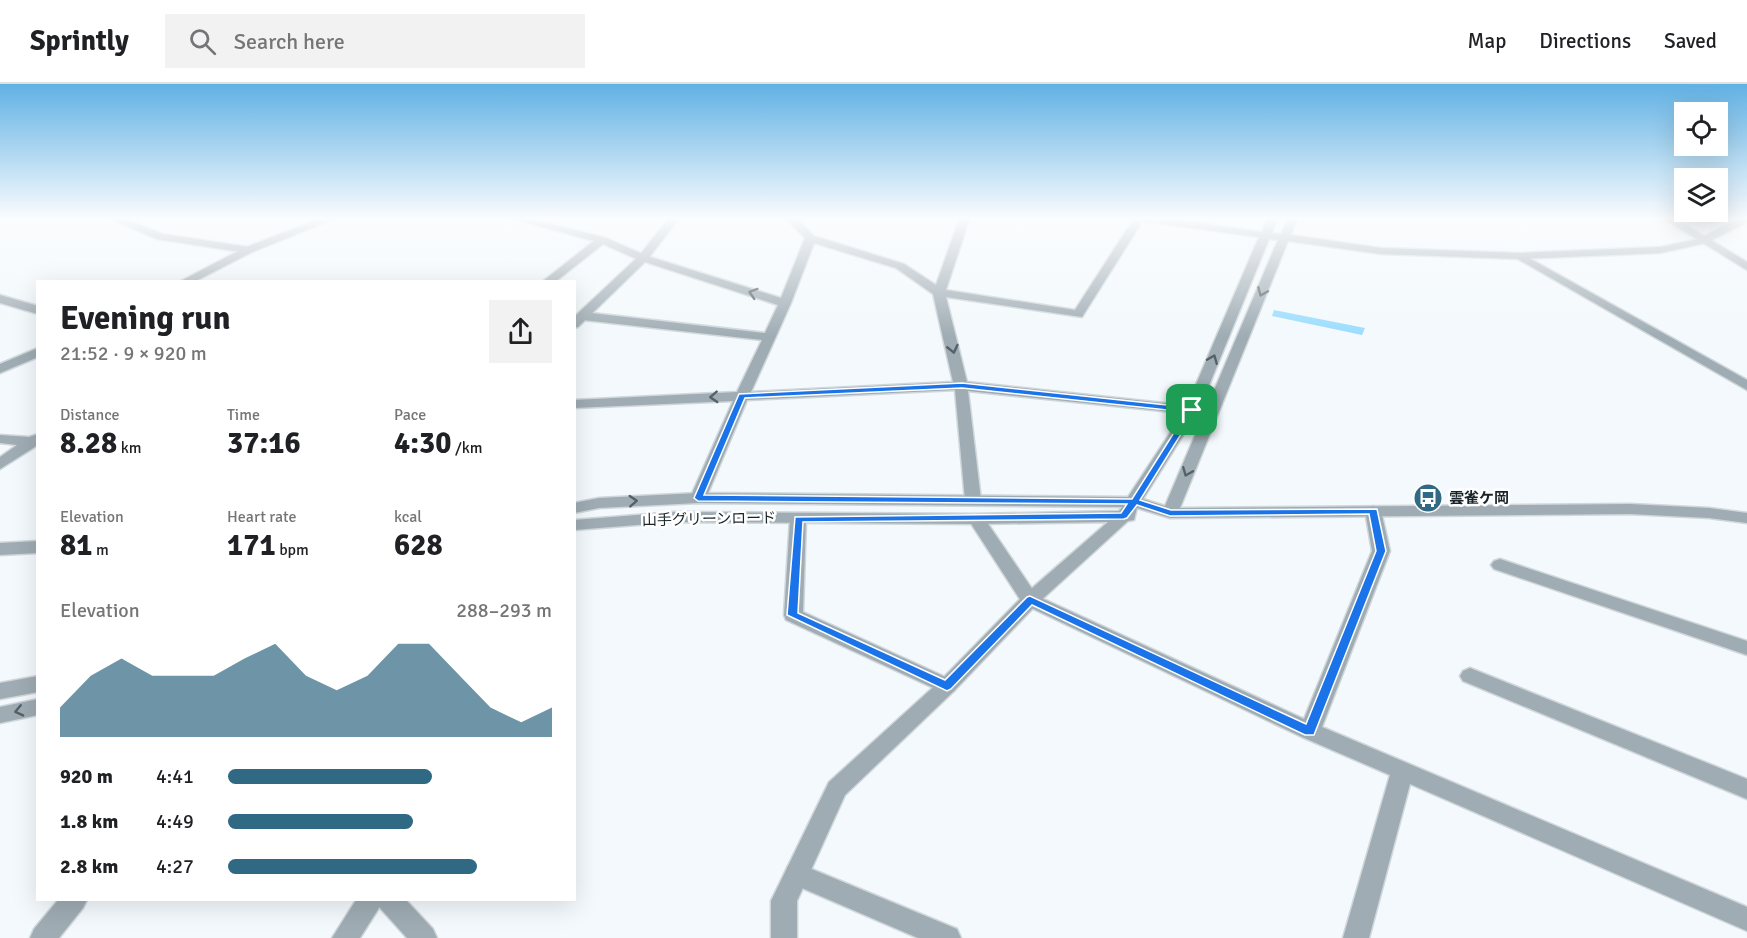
<!DOCTYPE html>
<html lang="en">
<head>
<meta charset="utf-8">
<style>
	body { margin:0; font-family:Signika,"Noto Sans JP",sans-serif; background:#f2f2f2; color:#202124; height:100vh; display:flex; flex-direction:column; font-size:22px; white-space:nowrap }
	* { box-sizing:border-box; margin:0 }
	p { font-size:20px; color:#757577 }
	.icon { flex:none; width:33px; height:33px; fill:none; stroke:currentColor; stroke-width:2; stroke-linecap:round; stroke-linejoin:round }
	.map { position:relative; flex:1; overflow:hidden }
	.details { position:absolute; left:36px; top:196px; width:540px; height:621px; display:flex; flex-direction:column; background:#fff; border-radius:0px; box-shadow:0 6px 24px #0002 }
	.details>* { flex:none }
	.buttons { position:absolute; left:1674px; top:18px; display:grid; gap:12px }
	.buttons a { display:grid; place-items:center; width:54px; height:54px; border-radius:0px; background:#fff; box-shadow:0 6px 24px #0002; font-size:30px }
	.pin { position:absolute; display:grid; place-items:center; width:51px; height:51px; color:#fff; margin:-26px; border-radius:12px; box-shadow:0 3px 9px #0006 }
	.round { display:grid; place-items:center; flex:none; width:63px; height:63px; border-radius:0px; background:#f2f2f2 }
	.headline { display:flex; align-items:center; justify-content:space-between; height:102px; padding:0 24px }
	h1 { font-size:33px; font-weight:800; line-height:45px }
	.figures { display:grid; grid-template-columns:repeat(3,1fr); gap:9px; height:102px; padding:6px 24px }
	.figures div { display:grid; align-content:center }
	.figures b { font-size:30px; font-weight:800 }
	.figures small { font-size:16px; font-weight:400 }
	.figures p { font-size:16px }
	.chart { height:168px; padding:12px 24px }
	.chart p { display:flex; justify-content:space-between }
	.chart svg { width:100%; height:108px; margin-top:6px; fill:#306983; opacity:.7 }
	ul { padding:0 24px; list-style:none; font-size:20px }
	li { display:grid; grid-template-columns:96px 72px 1fr; align-items:center; height:45px }
	li i { height:15px; border-radius:8px; background:#306983 }
	header { display:flex; align-items:center; gap:36px; box-sizing:border-box; height:84px; padding:0 30px; background:#fff; border-bottom:2px solid #e0e0e0 }
	header strong { font-size:28px }
	nav { display:flex; gap:33px; margin-inline-start:auto; font-size:21px }
	.search { width:420px; height:54px; background:#f2f2f2; display:flex; align-items:center; gap:15px; box-sizing:border-box; padding:0 21px; border-radius:0px; color:#757577; font-size:22px }
	.map>svg:first-child { display:block }
	.green { fill:#99dcfe }
	.lines { fill:none; stroke-linecap:round; stroke-linejoin:round }
	.minor-casing { stroke:#d0d7da; stroke-width:3 }
	.tertiary-casing { stroke:#d0d7da; stroke-width:3 }
	.minor { fill:#9facb3; fill-rule:evenodd }
	.tertiary { fill:#9facb3; fill-rule:evenodd }
	.oneway { stroke:#556168 }
	.route { fill:#1a73e8; stroke:#fff; stroke-width:1.5; fill-rule:evenodd }
	.labels { text-anchor:middle; dominant-baseline:central; stroke-width:5; stroke-linejoin:round; paint-order:stroke }
	.poi-label { font-size:15px; font-weight:bold; fill:#19242a; stroke:#fff; text-anchor:start }
	.street-label { font-size:15px; fill:#19242a; stroke:#fff }
</style>
</head>
<body>
<header>
<strong>Sprintly</strong>
<div class="search"><svg class="icon" aria-label="search" viewBox="0 0 24 24"><circle cx="10" cy="10" r="6"/><path d="M15 15l6 6"/></svg>Search here</div>
<nav><a>Map</a><a>Directions</a><a>Saved</a></nav>
</header>
<div class="map">
<svg width="1747" height="854" viewBox="0 0 1747 854">
	<rect width="100%" height="100%" fill="#f3f9fc"/>
	<!-- green -->
	<polygon class="green" points="1274,226 1365,244 1362,251 1272,232"/>
	<g class="lines">
		<!-- minor casing -->
		<g class="minor-casing">
			<g id="minor">
				<polygon points="106,133 121,133 163,150 248,163 253,166 248,169 157,155"/>
				<path d="M506,133H524L606,154L647,172L781,214L805,154L784,133H795L814,152L904,180L936,201L960,133H970L946,206L1075,226L1135,133H1145L1082,233L946,213L967,298L1192,322L1199,326L1192,330L968,307L981,416L973,421L965,416L955,306L747,316L706,414L698,419L692,417L690,414L733,317L574,324V316L737,308L762,256L583,236L577,232L583,228L765,249L778,221L639,176L603,160L555,198H542L594,157ZM814,159L896,184L933,210L953,298L751,308L791,219Z"/>
				<polygon points="1661,133 1673,133 1747,178 1747,186"/>
				<polygon points="1520,169 1747,296 1747,306 1516,174 1516,170"/>
				<polygon points="0,211 38,222 38,230 0,219"/>
				<polygon points="38,350 38,361 0,385 0,373 17,361 0,359 0,351 29,353"/>
				<polygon points="1373,422 1381,427 1390,467 1322,643 1747,823 1747,847 1410,700 1369,854 1343,854 1390,691 1302,653 1023,520 968,435 970,431 982,431 1037,512 1304,635 1372,467 1365,427"/>
				<polygon points="798,430 804,431 806,435 803,528 954,597 957,602 954,607 947,610 940,607 786,536 784,531 790,435 792,431"/>
				<polygon points="38,457 38,469 0,471 0,459"/>
				<polygon points="1500,475 1747,557 1747,571 1494,485 1491,481 1494,477"/>
				<polygon points="1470,584 1747,695 1747,715 1463,597 1460,592 1463,587"/>
				<polygon points="797,779 957,845 961,854 918,854 788,798 785,790 788,782"/>
				<polygon points="356,816 384,816 360,854 332,854"/>
			</g>
		</g>
		<!-- tertiary casing -->
		<g class="tertiary-casing">
			<g id="tertiary">
				<polygon points="324,133 339,133 252,168 194,198 179,198 244,164"/>
				<polygon points="670,133 680,133 647,176 578,243 574,244 574,233 639,172"/>
				<path d="M1128,133H1157L1262,148L1268,133H1278L1272,149L1281,150L1288,133H1298L1291,151L1381,164L1520,169L1660,163L1699,155L1741,133H1747V138L1706,159L1660,169L1520,175L1381,170L1288,157L1180,424L1630,420L1709,424L1747,429V439L1709,434L1630,430L1170,434L1137,424L1134,436L1128,437L1037,520L954,607L845,711L797,817V854H771V817L829,698L940,597L1023,512L1108,438L976,440L675,438L574,446V436L675,428L976,430L1119,427L1122,423L698,419L599,424L574,429V419L599,414L698,409L1128,413L1185,326L1259,153L1133,136ZM1269,155L1278,156L1165,422L1143,415L1199,326Z"/>
				<polygon points="38,264 38,273 0,289 0,280"/>
				<polygon points="38,592 38,608 0,615 0,599"/>
				<polygon points="38,615 38,631 0,639 0,623"/>
				<polygon points="58,816 87,816 83,824 59,854 30,854 34,845"/>
				<polygon points="376,816 406,816 433,845 437,854 407,854 380,824"/>
			</g>
		</g>
		<!-- minor -->
		<use href="#minor" class="minor"/>
		<!-- tertiary -->
		<use href="#tertiary" class="tertiary"/>
	</g>
	<!-- one-way arrows -->
	<defs><path id="oneway-chevron" d="M-2-3.5L2.5 0L-2 3.5" fill="none" stroke-width="1.6" stroke-linecap="round" stroke-linejoin="round" transform="scale(1.5)"/></defs>
	<g class="oneway">
		<use href="#oneway-chevron" transform="translate(1262 208) rotate(113)"/>
		<use href="#oneway-chevron" transform="translate(753 209) rotate(-162)"/>
		<use href="#oneway-chevron" transform="translate(953 265) rotate(77)"/>
		<use href="#oneway-chevron" transform="translate(1213 275) rotate(-68)"/>
		<use href="#oneway-chevron" transform="translate(714 313) rotate(177)"/>
		<use href="#oneway-chevron" transform="translate(1187 388) rotate(112)"/>
		<use href="#oneway-chevron" transform="translate(633 417) rotate(-3)"/>
		<use href="#oneway-chevron" transform="translate(19 627) rotate(167)"/>
	</g>
	<!-- sky -->
	<linearGradient id="sky" x2="0" y2="1"><stop stop-color="#61b1e4"/><stop offset="0.53" stop-color="#fafcfe"/><stop offset="1" stop-color="#fafcfe" stop-opacity="0"/></linearGradient>
	<rect width="1747" height="253" fill="url(#sky)"/>
	<!-- route -->
	<path class="route" d="M962,299L1195,324L1196,326L1140,416L1171,426L1377,425L1386,467L1314,651H1305L1032,521L951,605L947,607L787,531L795,433L1121,429L1127,420L698,417L694,414L739,310ZM962,304L1187,328L1132,415L704,411L745,314ZM1137,421L1170,432L1369,430L1376,467L1306,640L1030,512L1027,513L945,596L798,529L803,438L1124,435L1127,434Z"/>
	<!-- icons -->
	<defs>
		<g id="bus-disc" transform="scale(1.5)"><circle r="9.5" fill="#306983" stroke="#fff"/><path d="M-5-6H5V4H4V6H2V4H-2V6H-4V4H-5ZM-3.5-4V0h7V-4ZM-3.5 1.2v1.5H-2V1.2ZM2 1.2v1.5H3.5V1.2Z" fill="#fff"/></g>
	</defs>
	<g fill-rule="evenodd">
		<use href="#bus-disc" x="1428" y="414"/>
	</g>
	<g class="labels">
		<!-- poi labels -->
		<g class="poi-label">
			<text x="1449" y="414">雲雀ケ岡</text>
		</g>
		<!-- street labels -->
		<g class="street-label">
			<text transform="translate(709 435) rotate(-1)">山手グリーンロード</text>
		</g>
	</g>
</svg>
<div class="buttons">
<a><svg class="icon" aria-label="locate" viewBox="0 0 24 24"><circle cx="12" cy="12" r="6"/><path d="M12 2v4M12 18v4M2 12h4M18 12h4"/></svg></a>
<a><svg class="icon" aria-label="layers" viewBox="0 0 24 24"><path d="M12 4l9 5-9 5-9-5zM3 14l9 5 9-5"/></svg></a>
</div>
<div class="pin" style="left:1192px;top:326px;background:#1e9e55"><svg class="icon" aria-label="arrive" viewBox="0 0 24 24"><path d="M6 21V4h12l-3 4 3 4H6"/></svg></div>
<section class="details">
<div class="headline"><div><h1>Evening run</h1><p>21:52 · 9 × 920 m</p></div><a class="round"><svg class="icon" aria-label="share" viewBox="0 0 24 24"><path d="M12 15V3M7 8l5-5 5 5M5 13v7h14v-7"/></svg></a></div>
<div class="figures">
<div><p>Distance</p><b>8.28<small> km</small></b></div>
<div><p>Time</p><b>37:16</b></div>
<div><p>Pace</p><b>4:30<small> /km</small></b></div>
</div>
<div class="figures">
<div><p>Elevation</p><b>81<small> m</small></b></div>
<div><p>Heart rate</p><b>171<small> bpm</small></b></div>
<div><p>kcal</p><b>628</b></div>
</div>
<div class="chart"><p><span>Elevation</span>288–293 m</p>
<svg viewBox="0 0 160 44" preserveAspectRatio="none"><path d="M0 44V32L10 19L20 12L30 19L40 19L50 19L60 12L70 6L80 19L90 25L100 19L110 6L120 6L130 19L140 32L150 38L160 32V44z"/></svg>
</div>
<ul>
<li><b>920 m</b>4:41<i style="width:63%"></i></li>
<li><b>1.8 km</b>4:49<i style="width:57%"></i></li>
<li><b>2.8 km</b>4:27<i style="width:77%"></i></li>
</ul>
</section>
</div>
</body>
</html>
